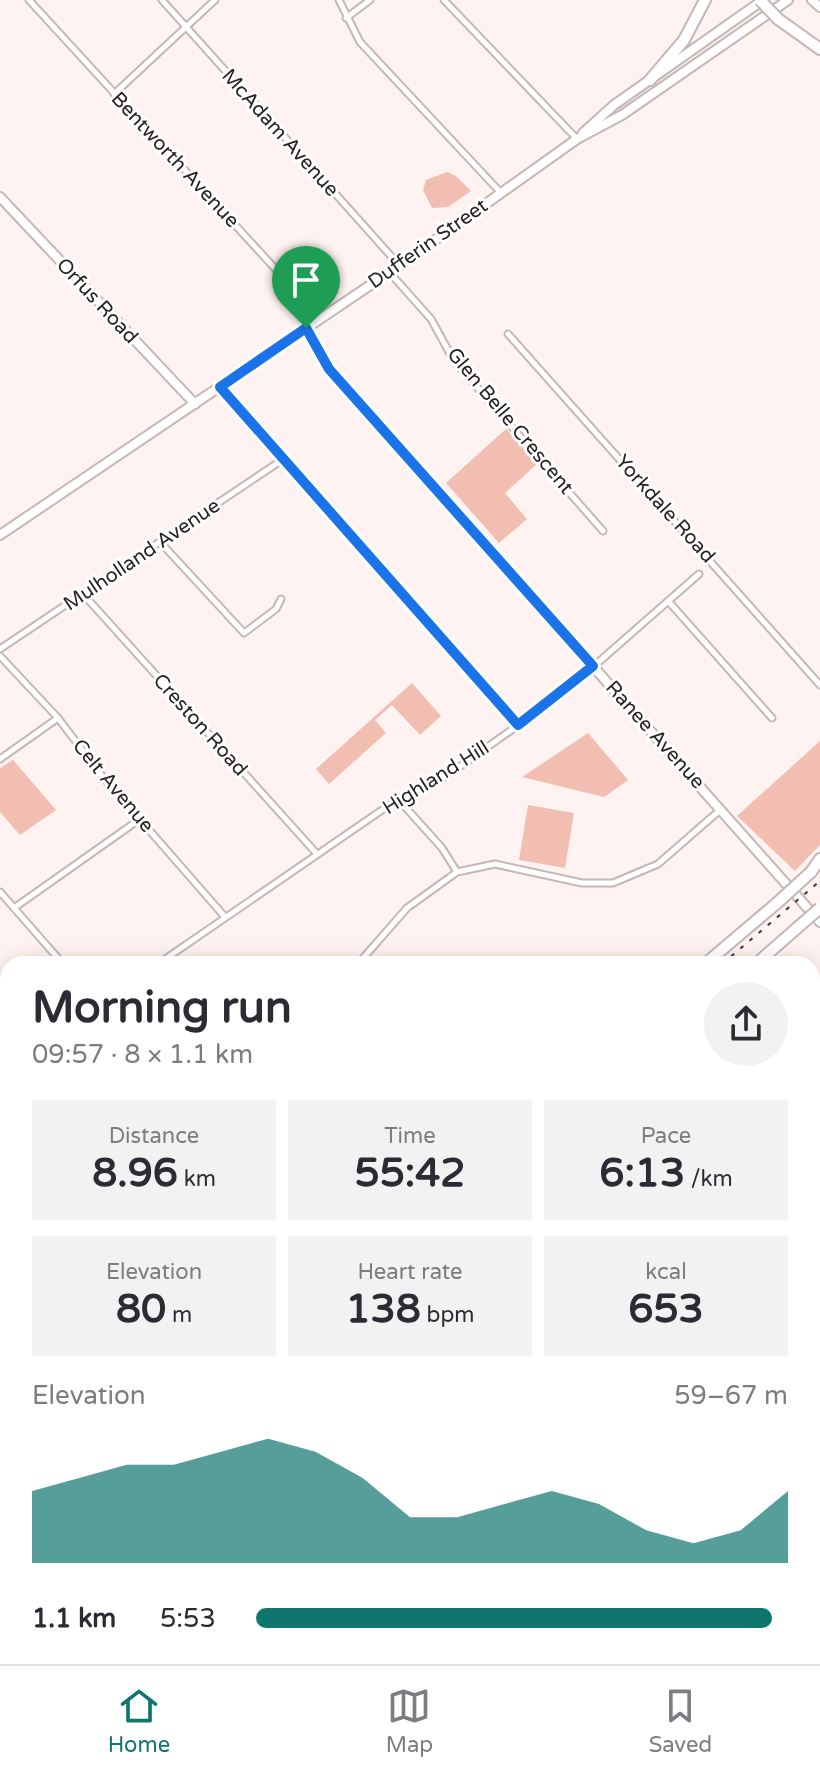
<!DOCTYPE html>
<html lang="en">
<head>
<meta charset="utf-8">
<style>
	body { margin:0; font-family:"Varela Round",sans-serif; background:#f2f2f3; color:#2b2b33; height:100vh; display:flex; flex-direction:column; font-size:30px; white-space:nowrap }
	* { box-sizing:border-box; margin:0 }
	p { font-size:26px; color:#7c7c81 }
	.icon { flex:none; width:44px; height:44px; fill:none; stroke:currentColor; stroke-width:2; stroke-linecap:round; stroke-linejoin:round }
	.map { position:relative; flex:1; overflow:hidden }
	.drawer { position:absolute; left:0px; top:956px; width:820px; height:708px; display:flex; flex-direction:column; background:#fff; border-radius:24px 24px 0 0; box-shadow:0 4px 20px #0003 }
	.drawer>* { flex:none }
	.pin { position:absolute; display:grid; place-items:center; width:68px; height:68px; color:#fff; margin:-82px -34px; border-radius:50% 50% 50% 0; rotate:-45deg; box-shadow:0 0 8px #0007 }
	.pin .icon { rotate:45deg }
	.round { display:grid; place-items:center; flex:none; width:84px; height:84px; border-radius:42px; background:#f2f2f3 }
	.headline { display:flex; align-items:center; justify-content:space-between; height:136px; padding:0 32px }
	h1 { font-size:44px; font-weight:700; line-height:60px }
	.figures { display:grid; grid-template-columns:repeat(3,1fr); gap:12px; height:136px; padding:8px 32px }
	.figures div { display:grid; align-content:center; border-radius:0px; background:#f2f2f3; text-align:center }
	.figures b { font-size:40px; font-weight:700 }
	.figures small { font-size:22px; font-weight:400 }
	.figures p { font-size:22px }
	.chart { height:224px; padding:16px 32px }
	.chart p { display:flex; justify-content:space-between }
	.chart svg { width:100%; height:144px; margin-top:8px; fill:#0f766e; opacity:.7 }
	ul { padding:0 32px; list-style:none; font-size:26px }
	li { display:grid; grid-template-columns:128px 96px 1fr; align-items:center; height:60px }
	li i { height:20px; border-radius:10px; background:#0f766e }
	.dock { display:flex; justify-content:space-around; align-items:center; height:112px; border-top:2px solid #e1e1e2; background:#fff; font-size:22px; color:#7c7c81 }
	.dock a { display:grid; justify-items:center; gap:4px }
	.dock .on { color:#0f766e }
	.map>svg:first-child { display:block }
	.green { fill:#f2beb2 }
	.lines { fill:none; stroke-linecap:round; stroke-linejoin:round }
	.street-casing { stroke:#c4b7b5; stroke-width:9 }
	.secondary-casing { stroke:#c4b7b5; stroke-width:12 }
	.highway-casing { stroke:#c4b7b5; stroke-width:14 }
	.street { stroke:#fff; stroke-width:5 }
	.secondary { stroke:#fff; stroke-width:8 }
	.highway { stroke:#fff; stroke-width:10 }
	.rail { stroke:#3e3937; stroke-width:2; stroke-dasharray:4 8; stroke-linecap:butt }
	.street-bridge-casing { stroke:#c4b7b5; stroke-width:9; stroke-linecap:butt }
	.highway-bridge-casing { stroke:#c4b7b5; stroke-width:14; stroke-linecap:butt }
	.street-bridge { stroke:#fff; stroke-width:5 }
	.highway-bridge { stroke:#fff; stroke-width:10 }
	.route-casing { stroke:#fff; stroke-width:16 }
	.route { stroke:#1a73e8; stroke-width:10 }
	.labels { text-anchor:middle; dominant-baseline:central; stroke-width:6; stroke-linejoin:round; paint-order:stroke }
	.street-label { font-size:20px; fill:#282322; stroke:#fff }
</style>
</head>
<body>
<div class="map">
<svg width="820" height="1664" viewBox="0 0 820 1664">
	<rect width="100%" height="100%" fill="#fef3f0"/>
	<!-- green -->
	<g class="green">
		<polygon points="447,172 456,176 471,191 448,207 432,208 423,190 426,180"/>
		<polygon points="506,429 537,464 505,493 527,519 499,543 446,483"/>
		<polygon points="412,683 441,716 420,735 392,705 375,720 386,733 329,784 316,769"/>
		<polygon points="588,733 628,780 604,797 522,777"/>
		<polygon points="820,741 820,845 795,871 737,816"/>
		<polygon points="13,760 56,810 20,835 0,812 0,768"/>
		<polygon points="528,805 574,813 565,868 519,860"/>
	</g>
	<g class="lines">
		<!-- street casing -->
		<g class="street-casing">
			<g id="street">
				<polyline points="29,0 280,274 304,308 306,328"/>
				<polyline points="162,0 399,265"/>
				<polyline points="339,0 360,42 501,193"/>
				<polyline points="444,0 577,139"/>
				<polyline points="346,18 370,0"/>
				<polyline points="114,94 215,0"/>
				<polyline points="390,273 431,319 454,361 603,531"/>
				<polyline points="508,334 820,685"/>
				<polyline points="220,387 518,725"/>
				<polyline points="161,543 244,633 276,609 281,599"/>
				<polyline points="84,595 317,854"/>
				<polyline points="669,602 772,718"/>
				<polyline points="0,649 282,460"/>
				<polyline points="0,656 58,718 102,776 225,917"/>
				<polyline points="0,759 58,718"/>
				<polyline points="398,799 442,848 457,872"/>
				<polyline points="0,892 63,964"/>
				<polyline points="14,908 140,819"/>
				<polyline points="158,964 398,799 445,777 561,695 699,574"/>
				<polyline points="358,964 407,908 457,872 495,864 582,883 613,883 658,864 720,810"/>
				<polyline points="812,1054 820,1047"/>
				<polyline points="812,1057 820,1066"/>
				<polyline points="0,1152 8,1147"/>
				<polyline points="812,1205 820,1202"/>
				<polyline points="812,1285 820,1307"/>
				<polyline points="0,1402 8,1411"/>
				<polyline points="812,1412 820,1405"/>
				<polyline points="812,1483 820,1492"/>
				<polyline points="0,1498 8,1491"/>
				<polyline points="812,1531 820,1524"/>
				<polyline points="120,1656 127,1664"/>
				<polyline points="225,1656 232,1664"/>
				<polyline points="630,1656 640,1660"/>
				<polyline points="282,1664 291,1656"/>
				<polyline points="639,1664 641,1656"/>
				<polyline points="730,1664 733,1656"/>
			</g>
		</g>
		<!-- secondary casing -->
		<g class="secondary-casing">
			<g id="secondary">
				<polyline points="812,0 820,7"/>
				<polyline points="583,133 614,105 763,0"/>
				<polyline points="0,197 195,404"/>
				<polyline points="306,328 329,369 820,922"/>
				<polyline points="0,535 400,265 577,139 622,115 788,0"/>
				<polyline points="0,1272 8,1282"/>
				<polyline points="0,1347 8,1340"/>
				<polyline points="337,1656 344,1664"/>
			</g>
		</g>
		<!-- highway casing -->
		<g class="highway-casing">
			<g id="highway">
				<polyline points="778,19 820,49"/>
				<polyline points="650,80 684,40 705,0"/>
				<polyline points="811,872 820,859"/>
				<polyline points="705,964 777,903"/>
				<polyline points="756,964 797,928"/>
				<polyline points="0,1540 8,1531"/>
				<polyline points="0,1561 8,1555"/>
				<polyline points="0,1613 8,1606"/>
				<polyline points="0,1627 8,1621"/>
			</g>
		</g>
		<!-- street -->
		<use href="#street" class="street"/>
		<!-- secondary -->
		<use href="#secondary" class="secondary"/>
		<!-- highway -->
		<use href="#highway" class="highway"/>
		<!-- rail -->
		<polyline class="rail" points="722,964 820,881"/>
		<!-- street-bridge casing -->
		<g class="street-bridge-casing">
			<polyline id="street-bridge" points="0,1523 8,1532"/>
		</g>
		<!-- highway-bridge casing -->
		<g class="highway-bridge-casing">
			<g id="highway-bridge">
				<polyline points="760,0 778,19"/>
				<polyline points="777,903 811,872"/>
				<polyline points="797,928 820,908"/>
			</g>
		</g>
		<!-- street-bridge -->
		<use href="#street-bridge" class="street-bridge"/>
		<!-- highway-bridge -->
		<use href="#highway-bridge" class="highway-bridge"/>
	</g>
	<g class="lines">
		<!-- route casing -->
		<g class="route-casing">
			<polygon id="route" points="306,328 329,369 593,666 518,725 220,387"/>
		</g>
		<!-- route -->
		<use href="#route" class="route"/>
	</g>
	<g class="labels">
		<!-- street labels -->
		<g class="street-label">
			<text transform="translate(280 133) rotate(48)">McAdam Avenue</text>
			<text transform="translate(175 160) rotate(47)">Bentworth Avenue</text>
			<text transform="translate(428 244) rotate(-35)">Dufferin Street</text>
			<text transform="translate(97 301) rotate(47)">Orfus Road</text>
			<text transform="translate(510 421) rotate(50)">Glen Belle Crescent</text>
			<text transform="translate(665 509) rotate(48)">Yorkdale Road</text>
			<text transform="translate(142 555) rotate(-34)">Mulholland Avenue</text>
			<text transform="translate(200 725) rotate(48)">Creston Road</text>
			<text transform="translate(655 735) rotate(48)">Ranee Avenue</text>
			<text transform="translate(436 778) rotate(-32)">Highland Hill</text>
			<text transform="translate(113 786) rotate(50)">Celt Avenue</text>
		</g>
	</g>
</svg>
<div class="pin" style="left:306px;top:328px;background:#1e9e55"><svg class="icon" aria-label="arrive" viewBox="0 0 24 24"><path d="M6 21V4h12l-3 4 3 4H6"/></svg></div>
<section class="drawer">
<div class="headline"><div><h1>Morning run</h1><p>09:57 · 8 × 1.1 km</p></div><a class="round"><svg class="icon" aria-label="share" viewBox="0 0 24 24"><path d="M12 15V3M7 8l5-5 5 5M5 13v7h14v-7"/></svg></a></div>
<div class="figures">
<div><p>Distance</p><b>8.96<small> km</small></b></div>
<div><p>Time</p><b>55:42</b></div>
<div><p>Pace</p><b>6:13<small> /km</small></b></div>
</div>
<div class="figures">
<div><p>Elevation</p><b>80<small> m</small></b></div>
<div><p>Heart rate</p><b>138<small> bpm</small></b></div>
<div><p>kcal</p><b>653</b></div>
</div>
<div class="chart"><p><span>Elevation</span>59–67 m</p>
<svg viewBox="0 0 160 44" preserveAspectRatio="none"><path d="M0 44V22L10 18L20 14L30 14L40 10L50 6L60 10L70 18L80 30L90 30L100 26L110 22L120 26L130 34L140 38L150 34L160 22V44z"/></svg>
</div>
<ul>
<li><b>1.1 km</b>5:53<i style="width:97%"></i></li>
</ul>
</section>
</div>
<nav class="dock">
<a class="on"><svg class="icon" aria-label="home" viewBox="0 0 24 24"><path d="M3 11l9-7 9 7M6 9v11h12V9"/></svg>Home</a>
<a><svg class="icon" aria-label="map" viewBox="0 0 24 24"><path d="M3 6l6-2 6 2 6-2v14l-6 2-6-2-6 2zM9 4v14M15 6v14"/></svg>Map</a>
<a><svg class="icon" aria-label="saved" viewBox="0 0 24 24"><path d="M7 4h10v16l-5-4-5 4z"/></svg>Saved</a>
</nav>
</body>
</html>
